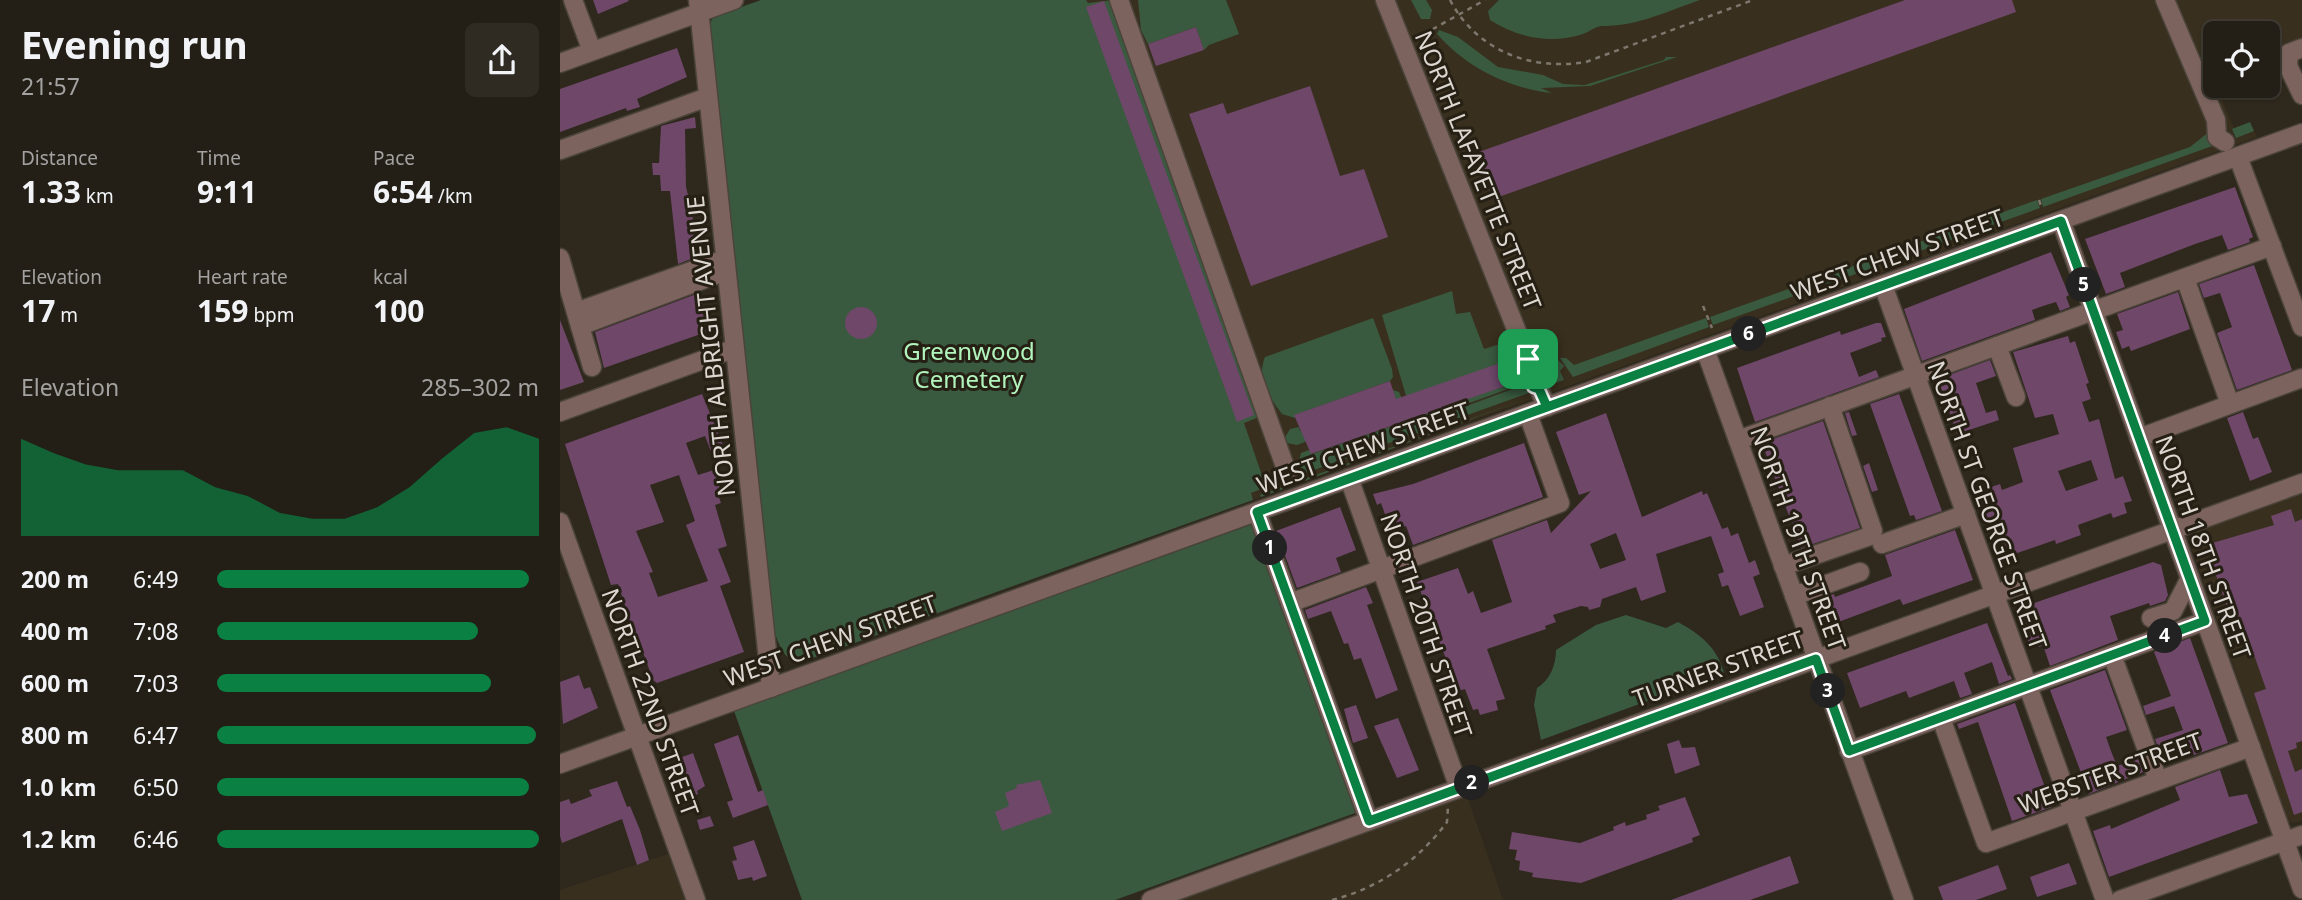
<!DOCTYPE html>
<html lang="en">
<head>
<meta charset="utf-8">
<style>
	body { margin:0; font-family:"Noto Sans",sans-serif; background:#2f2b23; color:#f1f3f6; height:100vh; display:flex; flex-direction:column; font-size:26px; white-space:nowrap }
	* { box-sizing:border-box; margin:0 }
	p { font-size:23px; color:#a3a2a1 }
	.icon { flex:none; width:38px; height:38px; fill:none; stroke:currentColor; stroke-width:2; stroke-linecap:round; stroke-linejoin:round }
	.map { position:relative; flex:1; overflow:hidden }
	.panel { display:flex; flex-direction:column; background:#231e16; width:560px }
	.panel>* { flex:none }
	.tools { position:absolute; left:1643px; top:21px; display:grid; gap:14px }
	.tools a { display:grid; place-items:center; width:77px; height:77px; border-radius:10px; background:#231e16; box-shadow:0 2px 5px #0004,0 0 0 2px #403c35; font-size:35px }
	.pin { position:absolute; display:grid; place-items:center; width:60px; height:60px; color:#fff; margin:-30px; border-radius:14px; box-shadow:0 4px 10px #0006 }
	.km { position:absolute; width:35px; height:35px; margin:-18px; border-radius:50%; background:#222; color:#fff; font-size:19px; line-height:35px; text-align:center }
	.round { display:grid; place-items:center; flex:none; width:74px; height:74px; border-radius:10px; background:#2f2b23 }
	.head { display:flex; align-items:center; justify-content:space-between; height:119px; padding:0 21px }
	h1 { font-size:38px; font-weight:700; line-height:52px }
	.metrics { display:grid; grid-template-columns:repeat(3,1fr); gap:10px; height:119px; padding:7px 21px }
	.metrics div { display:grid; align-content:center }
	.metrics b { font-size:30px; font-weight:700 }
	.metrics small { font-size:19px; font-weight:400 }
	.metrics p { font-size:19px }
	.chart { height:196px; padding:14px 21px }
	.chart p { display:flex; justify-content:space-between }
	.chart svg { width:100%; height:126px; margin-top:7px; fill:#0b8043; opacity:.7 }
	ul { padding:0 21px; list-style:none; font-size:23px }
	li { display:grid; grid-template-columns:112px 84px 1fr; align-items:center; height:52px }
	li i { height:18px; border-radius:9px; background:#0b8043 }
	main { display:flex; flex:1; min-height:0 }
	.map>svg:first-child { display:block }
	.built { fill:#392f1e }
	.green { fill:#395a3f }
	.building { fill:#6e4769; fill-rule:evenodd }
	.lines { fill:none; stroke-linecap:round; stroke-linejoin:round }
	.minor-casing { stroke:#4b443a; stroke-width:21 }
	.path { stroke:#7d776d; stroke-width:2.5; stroke-dasharray:5 5; stroke-linecap:butt }
	.minor { stroke:#7c635e; stroke-width:18 }
	.route-casing { stroke:#fff; stroke-width:14 }
	.route { stroke:#0b8043; stroke-width:9 }
	.labels { text-anchor:middle; dominant-baseline:central; stroke-width:6; stroke-linejoin:round; paint-order:stroke }
	.street-label { font-size:24px; fill:#dcd7d0; stroke:#251f14 }
	.park-label { font-size:24px; fill:#b1f5bd; stroke:#251f14 }
</style>
</head>
<body>
<main>
<section class="panel">
<div class="head"><div><h1>Evening run</h1><p>21:57</p></div><a class="round"><svg class="icon" aria-label="share" viewBox="0 0 24 24"><path d="M12 15V3M7 8l5-5 5 5M5 13v7h14v-7"/></svg></a></div>
<div class="metrics">
<div><p>Distance</p><b>1.33<small> km</small></b></div>
<div><p>Time</p><b>9:11</b></div>
<div><p>Pace</p><b>6:54<small> /km</small></b></div>
</div>
<div class="metrics">
<div><p>Elevation</p><b>17<small> m</small></b></div>
<div><p>Heart rate</p><b>159<small> bpm</small></b></div>
<div><p>kcal</p><b>100</b></div>
</div>
<div class="chart"><p><span>Elevation</span>285–302 m</p>
<svg viewBox="0 0 160 44" preserveAspectRatio="none"><path d="M0 44V10L10 15L20 19L30 21L40 21L50 21L60 27L70 30L80 36L90 38L100 38L110 34L120 27L130 17L140 8L150 6L160 10V44z"/></svg>
</div>
<ul>
<li><b>200 m</b>6:49<i style="width:97%"></i></li>
<li><b>400 m</b>7:08<i style="width:81%"></i></li>
<li><b>600 m</b>7:03<i style="width:85%"></i></li>
<li><b>800 m</b>6:47<i style="width:99%"></i></li>
<li><b>1.0 km</b>6:50<i style="width:97%"></i></li>
<li><b>1.2 km</b>6:46<i style="width:100%"></i></li>
</ul>
</section>
<div class="map">
<svg width="1742" height="900" viewBox="0 0 1742 900">
	<rect width="100%" height="100%" fill="#2f281d"/>
	<!-- built -->
	<g class="built">
		<polygon points="514,0 1742,0 1742,40 1708,52 1708,33 1656,33 1655,72 1651,74 1656,86 1674,128 1690,122 1697,137 693,500"/>
		<polygon points="1742,494 1742,821 1735,823 1729,822 1628,539 1633,533"/>
		<polygon points="907,796 943,900 616,900"/>
		<polygon points="108,854 125,900 0,900 0,890"/>
	</g>
	<!-- green -->
	<g class="green">
		<path d="M201,0H526L528,3L554,0L591,104L587,107L699,417L684,423L706,487L691,493L693,500L239,663C225,660 220,647 215,634L149,26L153,17Z"/>
		<polygon points="578,0 666,0 679,34 649,45 644,50 636,27 588,44 581,30"/>
		<polygon points="851,0 866,0 872,10 870,19 861,19"/>
		<path d="M939,0H1140C1108,11 1075,27 1042,26C1036,26 1029,32 1023,34C990,45 957,37 930,20L928,11Z"/>
		<path d="M879,30L898,37L938,67L983,75L1003,84L1025,85L1104,60L1106,57H1117L1030,86L981,88L992,93C948,88 907,68 877,34Z"/>
		<polygon points="1690,122 1694,131 1676,138 1672,129"/>
		<polygon points="1649,132 1655,145 1483,207 1481,199 1630,147"/>
		<polygon points="1477,200 1480,208 1153,325 1150,317"/>
		<polygon points="892,291 896,314 910,312 924,349 940,344 950,355 951,361 945,366 943,362 847,399 822,315"/>
		<path d="M813,318L832,369L833,377L830,381L735,415V418L722,414C710,398 696,378 705,357Z"/>
		<polygon points="1146,318 1149,327 1013,377 1000,358 1006,358 1014,365"/>
		<polygon points="997,359 1004,366 1000,371 1004,380 989,385 983,367"/>
		<polygon points="951,384 951,388 862,420 858,418 857,415"/>
		<polygon points="966,384 969,393 743,474 739,461 741,453 749,450 752,454 844,422 850,410 855,425"/>
		<polygon points="833,390 839,392 844,403 737,445 727,443 724,439 730,429 739,427 740,431 835,397"/>
		<polygon points="968,398 701,497 700,495"/>
		<polygon points="693,524 798,812 555,900 242,900 174,711"/>
		<path d="M1066,615L1106,628L1118,622C1141,635 1157,647 1164,673L981,740L974,705L977,688C990,680 996,665 996,650L1036,625Z"/>
	</g>
	<!-- building -->
	<g class="building">
		<polygon points="33,0 68,0 69,1 38,14"/>
		<polygon points="1345,0 1452,0 1456,12 933,199 916,153"/>
		<polygon points="544,1 694,415 677,422 526,7"/>
		<polygon points="636,27 644,50 596,66 588,44"/>
		<polygon points="117,48 127,77 77,99 80,107 67,111 66,108 0,132 0,89"/>
		<polygon points="750,86 780,176 804,169 828,237 691,286 629,114 663,103 667,114"/>
		<polygon points="135,117 136,128 125,129 126,187 132,211 136,257 118,264 110,191 101,191 100,175 93,175 92,163 99,163 101,126"/>
		<polygon points="1675,187 1693,237 1689,239 1690,242 1668,250 1662,235 1635,244 1560,273 1565,287 1546,294 1525,239"/>
		<polygon points="1491,252 1509,295 1506,297 1510,307 1500,311 1496,302 1483,306 1472,310 1475,320 1362,361 1344,309"/>
		<polygon points="1694,265 1732,370 1677,390 1657,333 1672,327 1660,293 1644,298 1639,284"/>
		<polygon points="1618,292 1630,329 1571,351 1569,346 1562,349 1556,332 1563,330 1557,314"/>
		<polygon points="139,293 152,330 44,368 35,332"/>
		<circle cx="301" cy="323" r="16"/>
		<polygon points="0,320 24,382 0,390"/>
		<polygon points="1316,323 1321,323 1326,337 1321,338 1322,341 1290,353 1299,377 1316,370 1319,377 1195,422 1177,368 1280,331 1281,335"/>
		<path d="M1508,336L1510,343L1515,341L1529,383L1526,384L1531,399L1522,402L1529,422L1539,419L1555,479L1563,476L1572,501L1564,503L1567,513L1553,518L1551,513L1518,525L1521,535L1496,544L1495,540L1437,560L1416,492L1440,484L1442,490L1463,482L1453,448L1499,434L1493,414L1475,418L1453,352ZM1531,460L1538,480L1506,491L1498,471Z"/>
		<polygon points="1430,360 1436,376 1416,383 1426,413 1436,410 1439,420 1397,434 1378,379"/>
		<polygon points="943,362 951,384 751,454 734,415 830,381 836,399"/>
		<path d="M142,394L168,458L155,462L145,436L126,443L138,475L154,470L161,491L157,492L161,503L155,505L167,546L158,549L171,582L160,586L184,652L97,683L93,680L76,633H74L58,584L51,585L5,444ZM119,475L135,521L126,525L148,581L98,597L89,573L93,572L76,531L104,522L90,485Z"/>
		<polygon points="1339,394 1382,511 1356,520 1354,515 1350,516 1310,404"/>
		<polygon points="1289,412 1297,435 1292,436 1285,413"/>
		<polygon points="1683,412 1693,439 1698,437 1712,472 1690,481 1667,418"/>
		<path d="M1046,413L1082,517L1142,491L1143,495L1147,493L1162,529L1168,527L1171,536L1178,533L1189,563L1195,560L1200,574L1193,577L1204,607L1180,616L1168,585L1162,587L1158,574L1164,572L1151,536L1096,554L1106,592L1081,601L1076,587L1042,599L1040,607L1029,610L1028,607L1021,606L993,615L996,622L985,626L986,629L927,649L945,699L936,701L938,710L920,715L918,709L913,710L905,689L898,691L857,582L898,568L908,594L913,591L921,613L952,602L932,540L987,520L991,533L1031,491L1019,495L996,432ZM1056,533L1066,560L1040,569L1030,544Z"/>
		<polygon points="1263,421 1300,528 1241,548 1202,443"/>
		<polygon points="964,443 983,497 853,545 846,526 831,531 821,503 817,505 813,494 853,484"/>
		<polygon points="1309,463 1318,490 1312,492 1303,466"/>
		<polygon points="780,507 796,550 776,558 781,572 737,588 716,531"/>
		<polygon points="1731,509 1735,522 1742,519 1742,741 1736,743 1737,748 1728,751 1735,772 1742,769 1742,812 1734,815 1694,693 1706,689 1686,632 1677,635 1651,561 1655,560 1649,544 1714,525 1711,516"/>
		<polygon points="1395,530 1413,580 1343,605 1340,599 1273,624 1263,598 1274,594 1275,597 1332,576 1325,555"/>
		<polygon points="1593,562 1601,565 1608,595 1605,601 1590,606 1589,603 1550,616 1558,640 1490,666 1483,645 1479,647 1477,643 1470,646 1457,609"/>
		<polygon points="806,587 813,603 807,605 838,690 816,699 801,658 794,660 788,643 784,644 771,611 748,619 745,610"/>
		<polygon points="1427,623 1448,676 1450,675 1452,679 1439,684 1432,662 1404,673 1412,694 1400,698 1394,681 1349,698 1346,691 1300,708 1287,673"/>
		<polygon points="1630,638 1668,743 1634,755 1626,740 1606,747 1611,761 1604,764 1595,739 1623,730 1618,716 1614,706 1586,715 1583,706 1611,696 1594,652"/>
		<polygon points="1545,670 1567,730 1546,737 1551,751 1557,766 1578,759 1583,772 1529,794 1490,690"/>
		<polygon points="19,675 24,689 30,687 38,708 3,724 0,682"/>
		<polygon points="1455,703 1492,807 1452,821 1418,722 1399,729 1397,724"/>
		<polygon points="796,705 808,738 793,743 784,709"/>
		<polygon points="838,718 859,770 837,778 814,726"/>
		<polygon points="178,735 198,792 203,790 208,805 173,818 167,802 173,800 154,744"/>
		<polygon points="1119,740 1122,748 1135,747 1140,765 1115,774 1107,744"/>
		<polygon points="133,753 145,786 137,791 138,794 129,797 117,759"/>
		<polygon points="1660,770 1669,797 1687,794 1698,823 1549,877 1533,831 1550,825 1551,829 1620,800 1615,787"/>
		<polygon points="480,780 492,813 442,831 435,812 449,806 445,793 457,788 456,785"/>
		<polygon points="57,781 67,807 70,806 80,830 89,860 77,865 62,819 2,843 0,836 0,802 9,799 11,804 32,796 29,790"/>
		<polygon points="1125,797 1140,835 1132,838 1133,842 1021,883 972,877 973,873 959,870 960,861 955,860 957,850 949,849 952,832 1020,843 1054,830 1053,827 1065,822 1066,826 1087,819 1086,815 1100,810 1098,806"/>
		<polygon points="150,816 154,826 140,830 137,820"/>
		<polygon points="194,840 207,876 193,881 192,877 178,880 172,861 177,860 173,847"/>
		<polygon points="1230,856 1239,883 1190,900 1111,900"/>
		<polygon points="1509,863 1517,884 1477,897 1470,877"/>
		<polygon points="1438,865 1447,889 1416,900 1383,900 1378,887"/>
	</g>
	<g class="lines">
		<!-- minor casing -->
		<g class="minor-casing">
			<g id="minor">
				<polyline points="13,0 32,51"/>
				<polyline points="138,0 211,688"/>
				<polyline points="559,0 728,475"/>
				<polyline points="825,0 968,359 982,383 979,389 987,407"/>
				<polyline points="1605,0 1656,120 1657,137 1665,142"/>
				<polyline points="1742,48 1729,53 1728,66 1742,95"/>
				<polyline points="0,63 174,0"/>
				<polyline points="0,150 148,97"/>
				<polyline points="1678,157 1742,327"/>
				<polyline points="1501,221 1742,889"/>
				<polyline points="0,258 32,367"/>
				<polyline points="1625,278 1670,404"/>
				<polyline points="1323,285 1545,900"/>
				<polyline points="16,312 165,259"/>
				<polyline points="20,326 166,271"/>
				<polyline points="1437,346 1456,397"/>
				<polyline points="1145,349 1344,900"/>
				<polyline points="0,412 173,349"/>
				<polyline points="1579,438 1742,378"/>
				<polyline points="1178,440 1712,246"/>
				<polyline points="789,478 899,788"/>
				<polyline points="697,512 809,821"/>
				<polyline points="0,522 136,900"/>
				<polyline points="1322,544 1406,514"/>
				<polyline points="1223,566 1310,536 1313,531 1270,406"/>
				<polyline points="1234,596 1300,572"/>
				<polyline points="730,603 1000,503 968,414"/>
				<polyline points="1591,618 1613,611 1630,578"/>
				<polyline points="1552,655 1598,780"/>
				<polyline points="1381,718 1426,843 1691,747"/>
				<polyline points="1289,751 1645,621"/>
				<polyline points="0,764 1742,133"/>
				<polyline points="591,900 1742,483"/>
				<polyline points="1560,900 1742,835"/>
			</g>
		</g>
		<!-- path -->
		<g class="path">
			<path d="M890,0C917,51 971,71 1026,62L1193,0"/>
			<polyline points="855,39 925,0"/>
			<polyline points="1479,200 1482,209"/>
			<polyline points="1143,306 1152,328"/>
			<path d="M772,900C819,888 858,861 887,822L888,807"/>
		</g>
		<!-- minor -->
		<use href="#minor" class="minor"/>
	</g>
	<g class="lines">
		<!-- route casing -->
		<g class="route-casing">
			<polyline id="route" points="968,359 982,383 979,389 987,407 697,512 809,821 1256,659 1289,751 1645,621 1501,221 987,407 980,391 979,389 973,387 968,359"/>
		</g>
		<!-- route -->
		<use href="#route" class="route"/>
	</g>
	<g class="labels">
		<!-- street labels -->
		<g class="street-label">
			<text transform="translate(919 170) rotate(68)">NORTH LAFAYETTE STREET</text>
			<text transform="translate(1337 254) rotate(-20)">WEST CHEW STREET</text>
			<text transform="translate(150 346) rotate(-96)">NORTH ALBRIGHT AVENUE</text>
			<text transform="translate(803 447) rotate(-20)">WEST CHEW STREET</text>
			<text transform="translate(1428 505) rotate(70)">NORTH ST GEORGE STREET</text>
			<text transform="translate(1239 538) rotate(70)">NORTH 19TH STREET</text>
			<text transform="translate(1644 547) rotate(70)">NORTH 18TH STREET</text>
			<text transform="translate(867 625) rotate(71)">NORTH 20TH STREET</text>
			<text transform="translate(270 640) rotate(-20)">WEST CHEW STREET</text>
			<text transform="translate(1158 668) rotate(-20)">TURNER STREET</text>
			<text transform="translate(91 702) rotate(70)">NORTH 22ND STREET</text>
			<text transform="translate(1550 772) rotate(-20)">WEBSTER STREET</text>
		</g>
		<!-- park labels -->
		<g class="park-label">
			<text x="409" y="350">Greenwood<tspan x="409" dy="28">Cemetery</tspan></text>
		</g>
	</g>
</svg>
<div class="tools">
<a><svg class="icon" aria-label="locate" viewBox="0 0 24 24"><circle cx="12" cy="12" r="6"/><path d="M12 2v4M12 18v4M2 12h4M18 12h4"/></svg></a>
</div>
<div class="pin" style="left:968px;top:359px;background:#1e9e55"><svg class="icon" aria-label="arrive" viewBox="0 0 24 24"><path d="M6 21V4h12l-3 4 3 4H6"/></svg></div>
<b class="km" style="left:710px;top:548px">1</b>
<b class="km" style="left:912px;top:783px">2</b>
<b class="km" style="left:1268px;top:691px">3</b>
<b class="km" style="left:1605px;top:636px">4</b>
<b class="km" style="left:1524px;top:285px">5</b>
<b class="km" style="left:1189px;top:334px">6</b>
</div>
</main>
</body>
</html>
